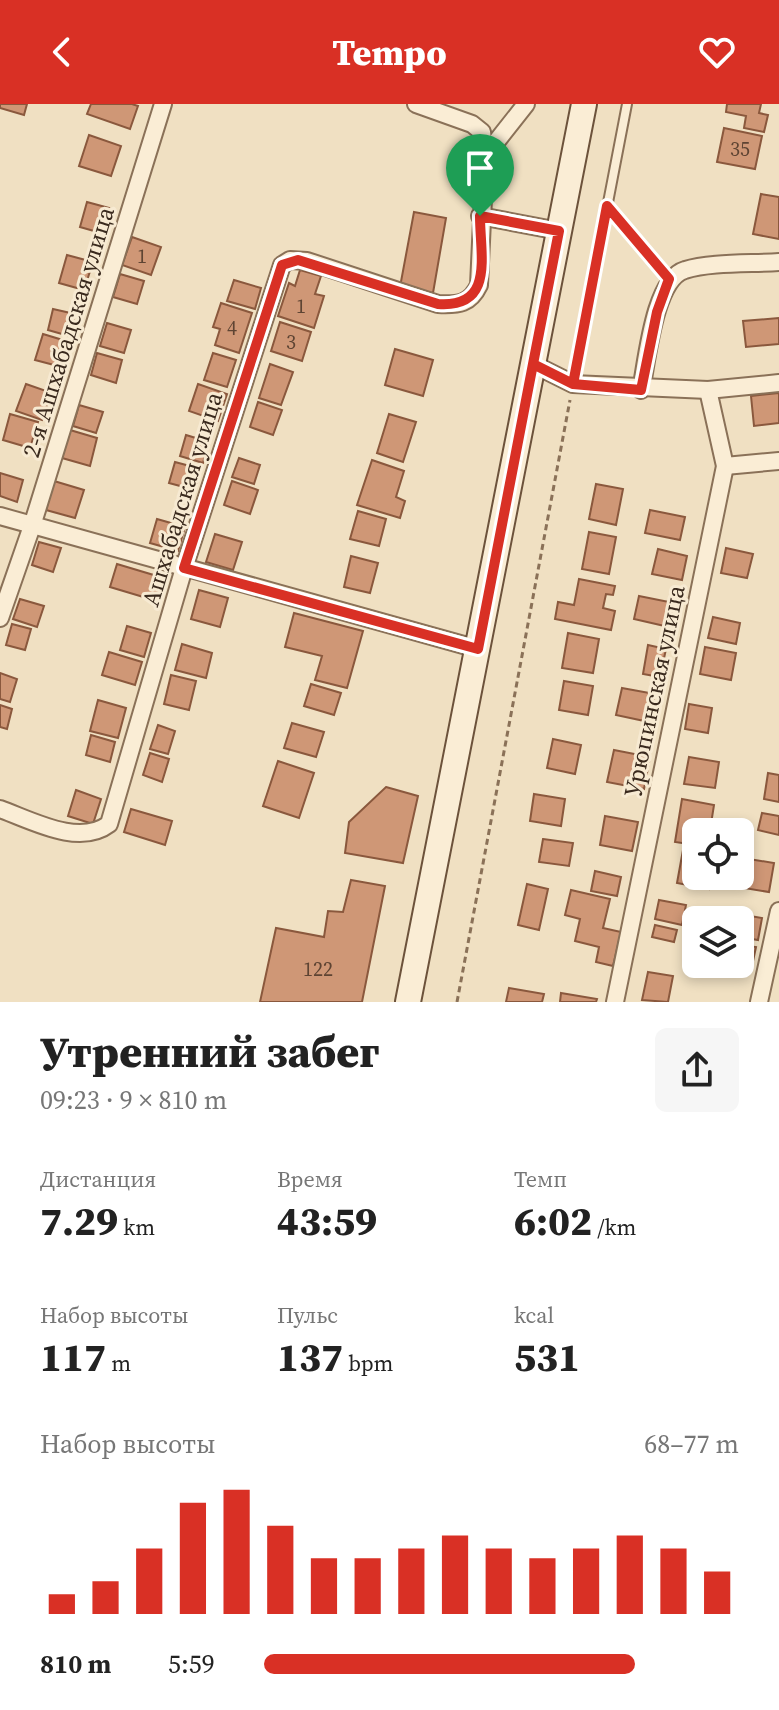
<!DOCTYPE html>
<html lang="ru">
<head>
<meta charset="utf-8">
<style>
	body { margin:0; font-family:"Source Serif 4",serif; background:#f6f6f6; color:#222; height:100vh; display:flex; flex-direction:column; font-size:30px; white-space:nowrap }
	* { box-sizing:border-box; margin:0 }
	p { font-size:26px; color:#767676 }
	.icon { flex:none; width:44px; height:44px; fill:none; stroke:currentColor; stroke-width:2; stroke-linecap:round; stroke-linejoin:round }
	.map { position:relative; height:898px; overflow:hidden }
	.details { display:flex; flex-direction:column; background:#fff; flex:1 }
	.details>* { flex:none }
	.buttons { position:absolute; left:682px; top:714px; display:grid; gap:16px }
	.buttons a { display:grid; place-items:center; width:72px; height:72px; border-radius:12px; background:#fff; box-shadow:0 4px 12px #0003; font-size:40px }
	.pin { position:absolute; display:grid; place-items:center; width:68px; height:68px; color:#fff; margin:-82px -34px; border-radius:50% 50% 50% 0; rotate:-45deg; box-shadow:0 0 8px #0007 }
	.pin .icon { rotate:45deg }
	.round { display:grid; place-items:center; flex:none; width:84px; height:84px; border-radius:12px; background:#f6f6f6 }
	.summary { display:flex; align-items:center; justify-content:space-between; height:136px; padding:0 40px }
	h1 { font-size:44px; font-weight:800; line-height:60px }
	.stats { display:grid; grid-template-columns:repeat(3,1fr); gap:12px; height:136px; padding:8px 40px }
	.stats div { display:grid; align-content:center }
	.stats b { font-size:40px; font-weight:800 }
	.stats small { font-size:22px; font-weight:400 }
	.stats p { font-size:22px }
	.chart { height:224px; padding:16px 40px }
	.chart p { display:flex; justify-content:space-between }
	.chart svg { width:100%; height:144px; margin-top:8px; stroke:#d93025; stroke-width:6 }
	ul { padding:0 40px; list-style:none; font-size:26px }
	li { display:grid; grid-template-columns:128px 96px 1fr; align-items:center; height:60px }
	li i { height:20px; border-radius:10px; background:#d93025 }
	header { display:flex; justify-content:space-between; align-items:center; height:104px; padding:0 40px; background:#d93025; color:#fff; font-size:36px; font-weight:800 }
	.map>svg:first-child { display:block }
	.building { fill:#cf9776; stroke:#8a583d; stroke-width:2 }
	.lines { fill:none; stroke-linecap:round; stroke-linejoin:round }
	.lane-casing { stroke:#8a7158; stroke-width:12 }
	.street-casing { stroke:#8a7158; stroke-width:20 }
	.secondary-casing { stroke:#6c523b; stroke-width:28 }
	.path { stroke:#8a7158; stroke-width:3; stroke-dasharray:6 4; stroke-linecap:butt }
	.lane { stroke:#faedd5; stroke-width:8 }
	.street { stroke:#faedd5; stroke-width:16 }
	.secondary { stroke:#faedd5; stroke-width:24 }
	.route-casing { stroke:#fff; stroke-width:16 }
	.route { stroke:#d93025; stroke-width:10 }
	.labels { text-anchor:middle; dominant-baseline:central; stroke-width:6; stroke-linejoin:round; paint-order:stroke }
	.number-label { font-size:20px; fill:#5e4433 }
	.street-label { font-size:24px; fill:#39291d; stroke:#f7ead2 }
</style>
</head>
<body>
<header><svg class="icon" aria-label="back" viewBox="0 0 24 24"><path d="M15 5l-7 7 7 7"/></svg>Tempo<svg class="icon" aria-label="heart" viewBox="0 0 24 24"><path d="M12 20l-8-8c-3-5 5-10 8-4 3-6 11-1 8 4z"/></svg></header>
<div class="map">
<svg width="779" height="898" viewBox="0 0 779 898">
	<rect width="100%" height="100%" fill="#f0e0c2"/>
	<!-- building -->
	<g class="building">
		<polygon points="0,0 27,0 24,11 0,4"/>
		<polygon points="91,0 132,0 138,2 130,25 87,10"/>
		<polygon points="727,0 761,0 759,9 768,11 764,28 744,24 746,12 726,8"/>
		<polygon points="724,24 762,32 755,65 717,58"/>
		<polygon points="89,31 121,42 111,72 79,62"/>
		<polygon points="761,90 779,93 779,135 753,130"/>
		<polygon points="87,98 109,104 101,129 80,123"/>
		<polygon points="414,108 446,114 433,189 400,183"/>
		<polygon points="132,133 161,143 151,171 122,161"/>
		<polygon points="67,151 93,158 84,186 59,179"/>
		<polygon points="300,166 321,172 315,190 324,192 314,224 278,212 289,179 295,182"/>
		<polygon points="120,170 144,177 137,200 113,193"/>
		<polygon points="234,176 261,184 255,205 227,197"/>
		<polygon points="221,199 252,209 239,249 215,241 220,225 213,223"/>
		<polygon points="53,205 75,210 69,232 48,226"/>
		<polygon points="779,214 779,240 746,243 743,217"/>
		<polygon points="280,218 311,228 302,257 271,247"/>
		<polygon points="107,219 131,226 124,249 100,242"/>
		<polygon points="43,230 66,237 58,262 35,256"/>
		<polygon points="395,245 433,256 423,292 385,281"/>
		<polygon points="97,249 122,256 116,279 91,271"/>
		<polygon points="213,249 236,256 227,283 204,276"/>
		<polygon points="270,260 293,268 281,301 259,294"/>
		<polygon points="26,280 52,289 42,316 16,307"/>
		<polygon points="198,280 227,290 218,317 189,307"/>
		<polygon points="779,289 779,319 754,322 751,292"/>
		<polygon points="258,298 282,306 273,331 250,323"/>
		<polygon points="79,301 103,308 96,329 73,322"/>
		<polygon points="10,310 38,318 30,344 3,336"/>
		<polygon points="389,310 416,318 403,358 377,349"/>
		<polygon points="70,326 97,334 90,362 62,354"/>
		<polygon points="186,331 209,338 203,359 180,352"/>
		<polygon points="239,354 260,361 254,380 232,373"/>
		<polygon points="372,356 404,367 396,393 405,397 400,414 357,401"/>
		<polygon points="175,358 201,365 195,386 169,379"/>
		<polygon points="0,369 23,376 17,398 0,392"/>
		<polygon points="54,377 84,386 75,414 46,406"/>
		<polygon points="232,377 258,386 250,410 224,401"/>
		<polygon points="596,380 623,385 616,421 589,415"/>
		<polygon points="650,406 685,413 680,436 645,429"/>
		<polygon points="358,407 386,415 379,442 350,435"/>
		<polygon points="157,415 185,423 178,447 150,439"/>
		<polygon points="589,428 616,433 609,470 582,465"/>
		<polygon points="215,430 242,438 233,466 206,458"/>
		<polygon points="39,438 61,444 53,468 32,461"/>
		<polygon points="726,444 753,450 747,474 721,469"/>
		<polygon points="658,445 687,452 682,476 652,470"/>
		<polygon points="351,452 378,459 370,489 344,483"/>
		<polygon points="117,460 167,475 160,498 110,483"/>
		<polygon points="579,475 615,482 613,491 606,490 603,504 615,507 611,526 555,515 558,498 574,501"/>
		<polygon points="199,486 228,494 220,523 191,515"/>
		<polygon points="639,492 674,499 669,523 634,515"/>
		<polygon points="20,495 44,502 37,523 13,515"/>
		<polygon points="294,509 363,527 347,584 315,576 322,552 285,543"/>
		<polygon points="713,513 740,519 736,540 708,534"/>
		<polygon points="12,520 31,525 25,546 6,541"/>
		<polygon points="127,522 151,529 144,553 120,546"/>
		<polygon points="568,529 599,535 593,569 562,564"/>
		<polygon points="182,540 212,549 206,574 175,566"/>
		<polygon points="648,541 666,545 660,573 643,570"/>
		<polygon points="705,543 736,549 731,576 700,570"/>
		<polygon points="109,548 142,558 135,581 102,571"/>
		<polygon points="0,569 17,575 10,598 0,595"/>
		<polygon points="171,571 196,577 189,606 164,600"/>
		<polygon points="564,577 593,582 588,611 559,606"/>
		<polygon points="311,580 341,589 334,611 304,602"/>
		<polygon points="622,584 655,590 649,618 616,611"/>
		<polygon points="98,596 126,604 118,634 90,627"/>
		<polygon points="689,600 712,604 708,629 685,625"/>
		<polygon points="0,601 12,605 7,625 0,623"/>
		<polygon points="292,619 324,628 316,653 284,644"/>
		<polygon points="158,621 175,627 168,650 150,645"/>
		<polygon points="91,631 115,638 110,658 86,651"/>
		<polygon points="553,635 581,641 575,670 547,664"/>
		<polygon points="614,646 650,653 644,685 607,678"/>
		<polygon points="150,649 169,655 162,678 143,671"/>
		<polygon points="689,653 719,658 715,684 684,680"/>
		<polygon points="278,657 314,669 299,714 263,702"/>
		<polygon points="768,669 779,671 779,698 764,695"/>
		<polygon points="386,683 418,692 403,759 345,749 349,718"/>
		<polygon points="76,686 101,695 93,720 68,712"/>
		<polygon points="534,690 565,695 561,722 530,717"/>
		<polygon points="682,695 714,701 711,720 702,718 700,728 696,728 696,741 675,738"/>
		<polygon points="131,705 172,717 165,741 124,728"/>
		<polygon points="762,709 779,712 779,731 758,726"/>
		<polygon points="605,712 638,718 632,747 600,741"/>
		<polygon points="543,735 573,739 569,762 539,758"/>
		<polygon points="683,746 696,749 696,772 712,772 709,785 677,779"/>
		<polygon points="749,755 774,759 769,788 744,784"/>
		<polygon points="595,767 621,773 617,792 591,787"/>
		<polygon points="351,776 385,782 362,898 260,898 276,824 324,833 328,807 343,808"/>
		<polygon points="527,780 548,785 539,826 518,821"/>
		<polygon points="571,786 610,795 603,824 621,828 613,862 596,858 599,843 575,837 580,815 565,811"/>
		<polygon points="659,796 686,801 682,821 655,815"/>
		<polygon points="733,809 762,814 758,836 740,833 740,816 732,816"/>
		<polygon points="655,821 677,826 674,838 652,833"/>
		<polygon points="740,841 756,843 753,857 740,855"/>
		<polygon points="648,868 673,872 668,898 642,896"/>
		<polygon points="509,884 544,890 542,898 506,898"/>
		<polygon points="561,889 597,895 596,898 560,898"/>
	</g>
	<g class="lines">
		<!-- lane casing -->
		<g class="lane-casing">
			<g id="lane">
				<polyline points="607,102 669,175"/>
				<polyline points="573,280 627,0"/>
			</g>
		</g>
		<!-- street casing -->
		<g class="street-casing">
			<g id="street">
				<polyline points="485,52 526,0"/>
				<polyline points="480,112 559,127"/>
				<polyline points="533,260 573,280 708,286 779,279"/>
				<path d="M641,286C647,257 654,175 685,166C710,158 751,160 779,158"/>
				<polyline points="725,362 779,357"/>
				<polyline points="0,412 478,545"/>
				<polyline points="0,514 32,422 163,0"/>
				<path d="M0,705C31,716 79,743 109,720L184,464L282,161L290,156L307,157L438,200C459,201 470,200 479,181L485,52L482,28L472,20L416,0"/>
				<polyline points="615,898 725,362 708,286"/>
				<polyline points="759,898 779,807"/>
			</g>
		</g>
		<!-- secondary casing -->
		<g class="secondary-casing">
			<polyline id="secondary" points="408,898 584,0"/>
		</g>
		<!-- path -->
		<polyline class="path" points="457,898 570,296"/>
		<!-- lane -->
		<use href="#lane" class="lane"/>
		<!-- street -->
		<use href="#street" class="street"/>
		<!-- secondary -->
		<use href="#secondary" class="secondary"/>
	</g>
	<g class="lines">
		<!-- route casing -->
		<g class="route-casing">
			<path id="route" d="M480,112C480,152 495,204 438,200L298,156L282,161L184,464L478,545L533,260L573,280L641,286L657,208L669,175L607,102L573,280L533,260L559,127L480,112"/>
		</g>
		<!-- route -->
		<use href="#route" class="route"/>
	</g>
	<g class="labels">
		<!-- number labels -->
		<g class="number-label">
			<text x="740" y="45">35</text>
			<text x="142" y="152">1</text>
			<text x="301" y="202">1</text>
			<text x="232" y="224">4</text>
			<text x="291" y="238">3</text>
			<text x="318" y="865">122</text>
		</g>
		<!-- street labels -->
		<g class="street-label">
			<text transform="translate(68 228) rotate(-73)">2-я Ашхабадская улица</text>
			<text transform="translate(182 395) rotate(-73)">Ашхабадская улица</text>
			<text transform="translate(654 587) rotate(-78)">Урюпинская улица</text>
		</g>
	</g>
</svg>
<div class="buttons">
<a><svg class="icon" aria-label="locate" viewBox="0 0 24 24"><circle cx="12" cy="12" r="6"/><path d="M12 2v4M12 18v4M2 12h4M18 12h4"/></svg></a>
<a><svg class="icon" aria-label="layers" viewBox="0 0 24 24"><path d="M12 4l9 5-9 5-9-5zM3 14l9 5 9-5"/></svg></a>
</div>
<div class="pin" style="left:480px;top:112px;background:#1e9e55"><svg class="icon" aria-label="arrive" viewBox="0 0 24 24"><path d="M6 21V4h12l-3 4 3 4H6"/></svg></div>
</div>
<section class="details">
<div class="summary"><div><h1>Утренний забег</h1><p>09:23 · 9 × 810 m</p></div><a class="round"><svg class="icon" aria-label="share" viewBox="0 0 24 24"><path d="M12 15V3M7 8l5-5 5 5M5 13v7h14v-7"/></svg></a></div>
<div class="stats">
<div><p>Дистанция</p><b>7.29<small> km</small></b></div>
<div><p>Время</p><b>43:59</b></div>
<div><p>Темп</p><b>6:02<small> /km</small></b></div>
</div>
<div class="stats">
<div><p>Набор высоты</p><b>117<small> m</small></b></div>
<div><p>Пульс</p><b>137<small> bpm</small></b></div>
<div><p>kcal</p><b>531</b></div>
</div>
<div class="chart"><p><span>Набор высоты</span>68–77 m</p>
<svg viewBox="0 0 160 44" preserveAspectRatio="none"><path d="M5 44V38M15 44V34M25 44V24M35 44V10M45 44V6M55 44V17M65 44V27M75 44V27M85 44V24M95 44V20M105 44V24M115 44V27M125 44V24M135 44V20M145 44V24M155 44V31"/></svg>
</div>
<ul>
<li><b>810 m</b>5:59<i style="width:78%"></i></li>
</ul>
</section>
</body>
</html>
